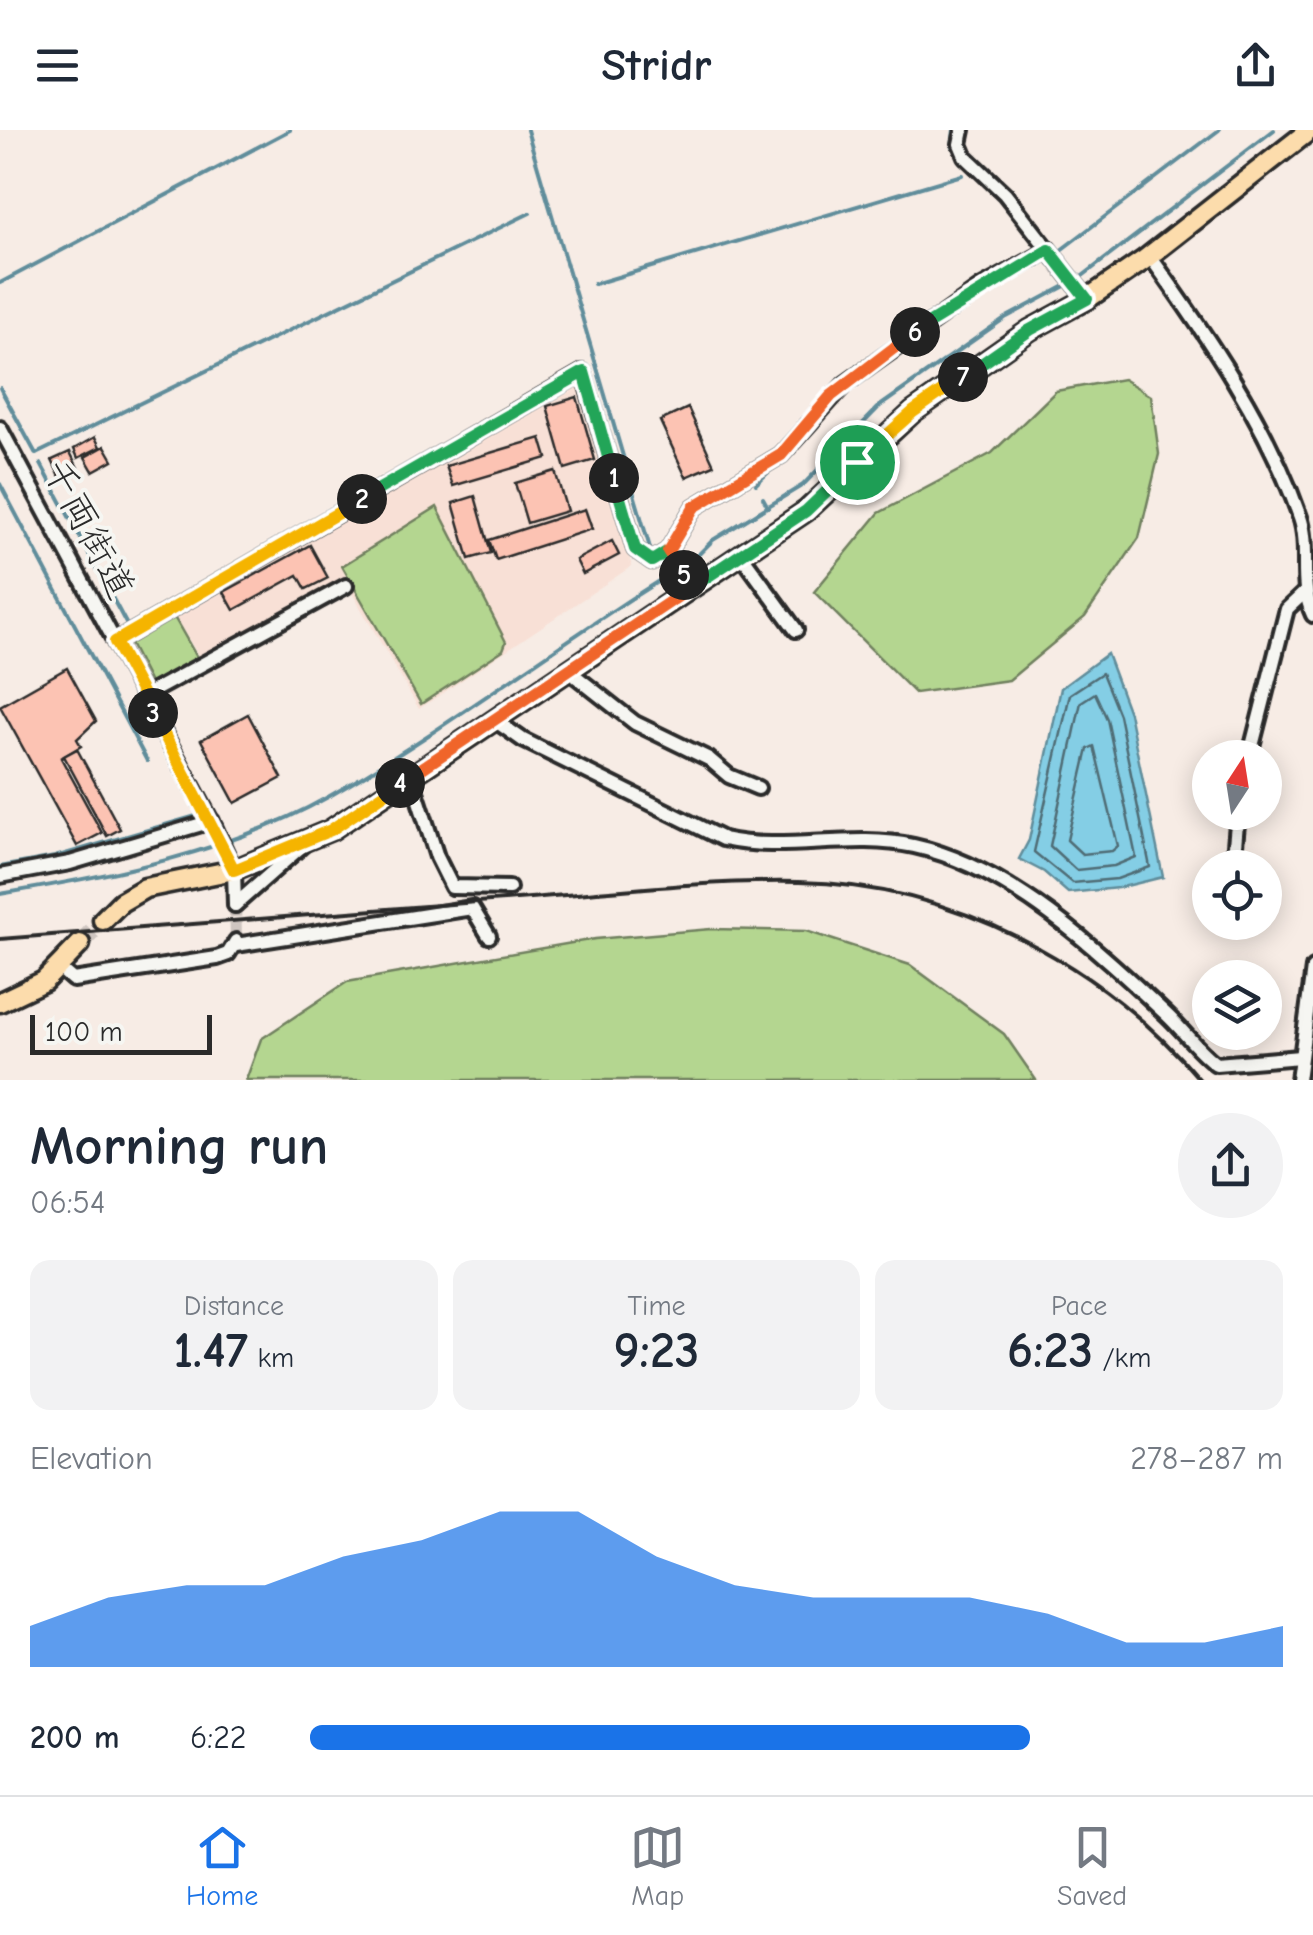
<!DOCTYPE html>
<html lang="en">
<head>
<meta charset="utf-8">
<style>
	body { margin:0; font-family:"Comic Neue","Klee One",sans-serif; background:#f2f2f3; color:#1f2937; height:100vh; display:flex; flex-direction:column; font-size:38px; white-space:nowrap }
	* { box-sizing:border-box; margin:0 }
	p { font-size:32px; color:#747a83 }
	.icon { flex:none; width:55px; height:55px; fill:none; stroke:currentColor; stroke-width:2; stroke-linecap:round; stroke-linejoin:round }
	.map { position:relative; height:950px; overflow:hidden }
	.panel { display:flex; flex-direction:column; background:#fff; flex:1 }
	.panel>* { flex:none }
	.needle { width:65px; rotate:12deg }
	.fabs { position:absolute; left:1192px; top:610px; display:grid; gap:20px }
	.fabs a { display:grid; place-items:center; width:90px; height:90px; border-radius:50%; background:#fff; box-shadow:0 5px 25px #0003; font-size:50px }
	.scale { position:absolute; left:30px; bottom:25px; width:182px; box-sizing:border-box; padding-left:10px; border:5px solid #2b2b2b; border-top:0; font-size:28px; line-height:35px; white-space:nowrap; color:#2b2b2b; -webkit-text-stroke:8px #f6f6f2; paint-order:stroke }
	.pin { position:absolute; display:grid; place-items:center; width:85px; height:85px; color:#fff; margin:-42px; border:5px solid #fff; border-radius:50%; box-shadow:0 2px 10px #0007 }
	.km { position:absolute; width:50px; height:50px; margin:-25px; border-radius:50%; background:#222; color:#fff; font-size:28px; line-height:50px; text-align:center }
	.round { display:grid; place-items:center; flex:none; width:105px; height:105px; border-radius:52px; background:#f2f2f3 }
	.overview { display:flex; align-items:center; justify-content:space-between; height:170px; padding:0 30px }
	h1 { font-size:55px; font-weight:600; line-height:75px }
	.stats { display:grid; grid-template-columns:repeat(3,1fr); gap:15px; height:170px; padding:10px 30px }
	.stats div { display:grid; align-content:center; border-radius:20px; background:#f2f2f3; text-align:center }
	.stats b { font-size:50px; font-weight:600 }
	.stats small { font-size:28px; font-weight:400 }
	.stats p { font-size:28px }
	.chart { height:280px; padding:20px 30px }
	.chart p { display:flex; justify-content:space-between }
	.chart svg { width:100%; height:180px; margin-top:10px; fill:#1a73e8; opacity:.7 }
	ul { padding:0 30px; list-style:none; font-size:32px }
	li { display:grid; grid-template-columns:160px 120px 1fr; align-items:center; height:75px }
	li i { height:25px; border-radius:12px; background:#1a73e8 }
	header { display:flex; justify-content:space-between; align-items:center; height:130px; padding:0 30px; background:#fff; font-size:45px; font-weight:600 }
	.tab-bar { display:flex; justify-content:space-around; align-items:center; height:140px; border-top:2px solid #e0e1e3; background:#fff; font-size:28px; color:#747a83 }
	.tab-bar a { display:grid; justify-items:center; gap:5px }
	.tab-bar .on { color:#1a73e8 }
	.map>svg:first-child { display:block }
	.built { fill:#f8e0d6 }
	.green { fill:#b4d690; stroke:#70805e; stroke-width:2.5 }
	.water { fill:#84cee5; stroke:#608d9b; stroke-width:2.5 }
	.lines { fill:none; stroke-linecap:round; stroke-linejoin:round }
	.shore { stroke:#4f6c75; stroke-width:2.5 }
	.stream { stroke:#608d9b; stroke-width:4 }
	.building { fill:#fcc3b3; stroke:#2b2b2b; stroke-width:2.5 }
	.minor-tunnel { stroke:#cec5c0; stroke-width:12; stroke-dasharray:12 6; stroke-linecap:butt }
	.major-tunnel { stroke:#cec5c0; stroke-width:18; stroke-dasharray:18 9; stroke-linecap:butt }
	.minor-casing { stroke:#2b2b2b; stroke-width:20 }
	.major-casing { stroke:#2b2b2b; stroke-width:25 }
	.minor { stroke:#f6f6f2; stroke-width:12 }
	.major { stroke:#fcdcac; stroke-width:18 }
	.rail { stroke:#2b2b2b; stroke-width:4 }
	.split-1-casing { stroke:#fff; stroke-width:20 }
	.split-2-casing { stroke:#fff; stroke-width:20 }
	.split-3-casing { stroke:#fff; stroke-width:20 }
	.split-4-casing { stroke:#fff; stroke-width:20 }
	.split-5-casing { stroke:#fff; stroke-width:20 }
	.split-6-casing { stroke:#fff; stroke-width:20 }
	.split-7-casing { stroke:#fff; stroke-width:20 }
	.split-8-casing { stroke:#fff; stroke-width:20 }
	.split-1 { stroke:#22a559; stroke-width:12 }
	.split-2 { stroke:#22a559; stroke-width:12 }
	.split-3 { stroke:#f5b400; stroke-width:12 }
	.split-4 { stroke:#f5b400; stroke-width:12 }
	.split-5 { stroke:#f0652b; stroke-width:12 }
	.split-6 { stroke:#f0652b; stroke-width:12 }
	.split-7 { stroke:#22a559; stroke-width:12 }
	.split-8 { stroke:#f5b400; stroke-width:12 }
	.labels { text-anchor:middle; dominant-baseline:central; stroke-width:8; stroke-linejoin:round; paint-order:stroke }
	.street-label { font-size:38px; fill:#2b2b2b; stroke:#f6f6f2 }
</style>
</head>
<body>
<header><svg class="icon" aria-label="menu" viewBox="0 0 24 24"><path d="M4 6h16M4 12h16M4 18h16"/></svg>Stridr<svg class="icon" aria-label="share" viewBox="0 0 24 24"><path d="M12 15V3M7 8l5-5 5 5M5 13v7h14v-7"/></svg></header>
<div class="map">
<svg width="1313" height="950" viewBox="0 0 1313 950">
	<rect width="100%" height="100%" fill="#f7ece5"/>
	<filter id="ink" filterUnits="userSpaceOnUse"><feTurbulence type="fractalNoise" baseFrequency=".01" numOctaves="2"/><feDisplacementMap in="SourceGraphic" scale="20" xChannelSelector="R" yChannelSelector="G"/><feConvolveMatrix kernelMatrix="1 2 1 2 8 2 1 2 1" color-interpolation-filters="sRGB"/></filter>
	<g filter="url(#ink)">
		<!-- built -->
		<polygon class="built" points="578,251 632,436 419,579 345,451 201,530 175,487"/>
		<!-- green -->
		<g class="green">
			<polygon points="1123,249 1151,266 1159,324 1139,408 1085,487 1009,550 915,563 814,462 879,383 992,323 1056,261"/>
			<polygon points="437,377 506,512 503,520 421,574 342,436"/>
			<polygon points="174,487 199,531 152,557 130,514"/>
			<polygon points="711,799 806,801 910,835 1004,904 1036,950 246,950 261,909 347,852 595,809"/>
		</g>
		<!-- water -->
		<polygon class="water" points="1107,524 1129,583 1163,747 1118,758 1068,763 1044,742 1019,729 1029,710 1061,558"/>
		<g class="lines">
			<!-- shore -->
			<g class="shore">
				<polygon points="1102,543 1119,585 1150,737 1117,749 1072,753 1034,722 1070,564"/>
				<polygon points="1095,563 1107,589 1136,727 1114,736 1076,740 1050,716 1081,572"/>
				<polygon points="1094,616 1118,716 1112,721 1082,724 1067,710 1088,619"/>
			</g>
			<!-- stream -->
			<g class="stream">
				<polyline points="527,0 650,418"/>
				<polyline points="954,0 952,16 961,33"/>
				<polyline points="1061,120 1219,0"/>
				<polyline points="1013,147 1048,128"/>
				<polyline points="0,153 290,0"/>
				<polyline points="594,154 962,45"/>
				<polyline points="901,222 1005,151"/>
				<polyline points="0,258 36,324"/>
				<polyline points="36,324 530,83"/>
				<polyline points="41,334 129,499"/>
				<polyline points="0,354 147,631"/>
				<polyline points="756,354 812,300"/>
				<polyline points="763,368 768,377"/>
				<polyline points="127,513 155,496"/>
				<polyline points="0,737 55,727 196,686"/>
				<path d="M0,764C109,746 231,722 328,667C454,595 569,504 693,430L713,410L803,355L880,276L1005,188L1080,148L1274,0"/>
			</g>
		</g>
		<!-- building -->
		<g class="building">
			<polygon points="577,267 595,330 565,339 547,276"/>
			<polygon points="688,278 714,335 686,347 660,291"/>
			<polygon points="95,307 100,317 78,328 74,319"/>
			<polygon points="541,308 547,328 453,356 446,336"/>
			<polygon points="105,316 113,330 93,341 85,327"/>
			<polygon points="70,322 80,342 62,351 52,330"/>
			<polygon points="555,341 567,381 527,393 515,353"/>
			<polygon points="475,366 491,423 469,429 453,373"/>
			<polygon points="585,379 592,399 496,430 489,410"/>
			<polygon points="612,411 619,425 583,444 576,430"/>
			<polygon points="310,415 328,448 306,459 298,445 234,480 224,462"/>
			<polygon points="67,538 96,591 77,609 81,616 61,628 102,703 77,716 0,576"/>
			<polygon points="248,584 282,648 235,673 201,610"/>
			<polygon points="77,619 120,699 107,706 64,626"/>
		</g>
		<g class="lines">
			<!-- minor-tunnel -->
			<polyline class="minor-tunnel" points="235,775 236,806"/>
			<!-- major-tunnel -->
			<polyline class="major-tunnel" points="80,814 103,790"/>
			<!-- minor casing -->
			<g class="minor-casing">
				<g id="minor">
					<polyline points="963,0 960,14 965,26 1005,64 1087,169"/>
					<path d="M1149,125C1208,207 1266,291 1300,387C1311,419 1298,453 1313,485"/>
					<polyline points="0,298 215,698 234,740 235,775"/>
					<polyline points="668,421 692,457"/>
					<polyline points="742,426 796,500"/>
					<polyline points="115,512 583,242 635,419 652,431 668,421 694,377 781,325 845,254 982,157 1049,120"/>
					<polyline points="569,541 635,593 709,629 729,646 758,658"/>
					<polyline points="144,566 346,456"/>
					<path d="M493,589L523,610L723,709C786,723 851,702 914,716C1010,737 1097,819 1167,885C1184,901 1198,921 1216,934L1300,927"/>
					<polyline points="1249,628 1287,479 1304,463"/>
					<polyline points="411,646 437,727 452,757 509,758"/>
					<polyline points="1233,738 1238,682"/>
					<polyline points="0,746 70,733 212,691"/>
					<polyline points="235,775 304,714"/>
					<polyline points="236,815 472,778 489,806"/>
					<polyline points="59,838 73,850 217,828 228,824 236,811"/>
					<polyline points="1298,950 1313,838"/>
				</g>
			</g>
			<!-- major casing -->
			<g class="major-casing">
				<g id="major">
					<polyline points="103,790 121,772 145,758 234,740 331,700 806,381 913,282 1030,200 1087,169 1144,130 1310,0"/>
					<polyline points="0,872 44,851 80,814"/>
				</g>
			</g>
			<!-- minor -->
			<use href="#minor" class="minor"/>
			<!-- major -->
			<use href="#major" class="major"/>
			<!-- rail -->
			<path class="rail" d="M0,809C163,797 326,783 490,771C592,764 696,750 799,752C953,755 1101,833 1200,950"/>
		</g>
	</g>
	<g class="lines" filter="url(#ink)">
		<!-- split-1 casing -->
		<g class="split-1-casing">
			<polyline id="split-1" points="614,348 635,419 652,431 668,421 692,457 806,381 857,332"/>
		</g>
		<!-- split-2 casing -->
		<g class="split-2-casing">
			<polyline id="split-2" points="362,369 584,242 614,348"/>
		</g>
		<!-- split-3 casing -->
		<g class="split-3-casing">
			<polyline id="split-3" points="153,583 115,512 362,369"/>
		</g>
		<!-- split-4 casing -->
		<g class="split-4-casing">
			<polyline id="split-4" points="153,583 234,740 331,700 400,653"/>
		</g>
		<!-- split-5 casing -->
		<g class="split-5-casing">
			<polyline id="split-5" points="400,653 692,457 684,445"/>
		</g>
		<!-- split-6 casing -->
		<g class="split-6-casing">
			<polyline id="split-6" points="684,445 668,421 694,377 781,325 831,266 915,202"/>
		</g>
		<!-- split-7 casing -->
		<g class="split-7-casing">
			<polyline id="split-7" points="915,202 1049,120 1087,169 1030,200 963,247"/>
		</g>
		<!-- split-8 casing -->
		<g class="split-8-casing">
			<polyline id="split-8" points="857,332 913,282 963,247"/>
		</g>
		<!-- split-1 -->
		<use href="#split-1" class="split-1"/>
		<!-- split-2 -->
		<use href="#split-2" class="split-2"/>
		<!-- split-3 -->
		<use href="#split-3" class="split-3"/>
		<!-- split-4 -->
		<use href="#split-4" class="split-4"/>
		<!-- split-5 -->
		<use href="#split-5" class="split-5"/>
		<!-- split-6 -->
		<use href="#split-6" class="split-6"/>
		<!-- split-7 -->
		<use href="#split-7" class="split-7"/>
		<!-- split-8 -->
		<use href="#split-8" class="split-8"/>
	</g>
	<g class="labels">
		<!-- street labels -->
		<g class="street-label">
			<text transform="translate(88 399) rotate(62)">千両街道</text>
		</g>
	</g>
</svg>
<div class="fabs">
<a><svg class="needle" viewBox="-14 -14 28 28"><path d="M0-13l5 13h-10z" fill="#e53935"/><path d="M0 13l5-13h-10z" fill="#747a83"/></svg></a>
<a><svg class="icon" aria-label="locate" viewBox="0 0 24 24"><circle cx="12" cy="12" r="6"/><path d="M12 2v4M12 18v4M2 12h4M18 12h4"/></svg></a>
<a><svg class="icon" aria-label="layers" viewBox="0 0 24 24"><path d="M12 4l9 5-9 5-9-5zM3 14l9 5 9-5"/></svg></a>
</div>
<div class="scale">100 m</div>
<div class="pin" style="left:857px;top:332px;background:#1e9e55"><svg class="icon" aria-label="arrive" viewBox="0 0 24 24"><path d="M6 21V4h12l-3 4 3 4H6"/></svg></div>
<b class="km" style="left:614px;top:348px">1</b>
<b class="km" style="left:362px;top:369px">2</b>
<b class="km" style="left:153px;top:583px">3</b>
<b class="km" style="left:400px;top:653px">4</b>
<b class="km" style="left:684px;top:445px">5</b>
<b class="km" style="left:915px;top:202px">6</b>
<b class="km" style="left:963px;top:247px">7</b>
</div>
<section class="panel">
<div class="overview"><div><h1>Morning run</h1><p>06:54</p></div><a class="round"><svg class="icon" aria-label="share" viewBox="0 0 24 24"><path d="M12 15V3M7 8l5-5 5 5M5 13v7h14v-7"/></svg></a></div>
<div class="stats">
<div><p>Distance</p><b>1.47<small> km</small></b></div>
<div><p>Time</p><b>9:23</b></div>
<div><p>Pace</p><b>6:23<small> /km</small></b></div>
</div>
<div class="chart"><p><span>Elevation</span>278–287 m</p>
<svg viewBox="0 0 160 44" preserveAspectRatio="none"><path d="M0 44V34L10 27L20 24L30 24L40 17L50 13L60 6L70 6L80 17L90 24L100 27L110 27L120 27L130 31L140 38L150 38L160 34V44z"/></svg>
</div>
<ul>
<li><b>200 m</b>6:22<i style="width:74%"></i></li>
</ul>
</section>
<nav class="tab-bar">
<a class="on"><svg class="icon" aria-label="home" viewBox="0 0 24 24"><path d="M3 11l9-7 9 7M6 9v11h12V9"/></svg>Home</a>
<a><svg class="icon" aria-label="map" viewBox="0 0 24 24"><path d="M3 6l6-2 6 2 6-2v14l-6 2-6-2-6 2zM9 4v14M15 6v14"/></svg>Map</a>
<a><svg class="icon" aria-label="saved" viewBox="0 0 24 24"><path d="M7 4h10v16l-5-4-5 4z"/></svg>Saved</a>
</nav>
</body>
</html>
